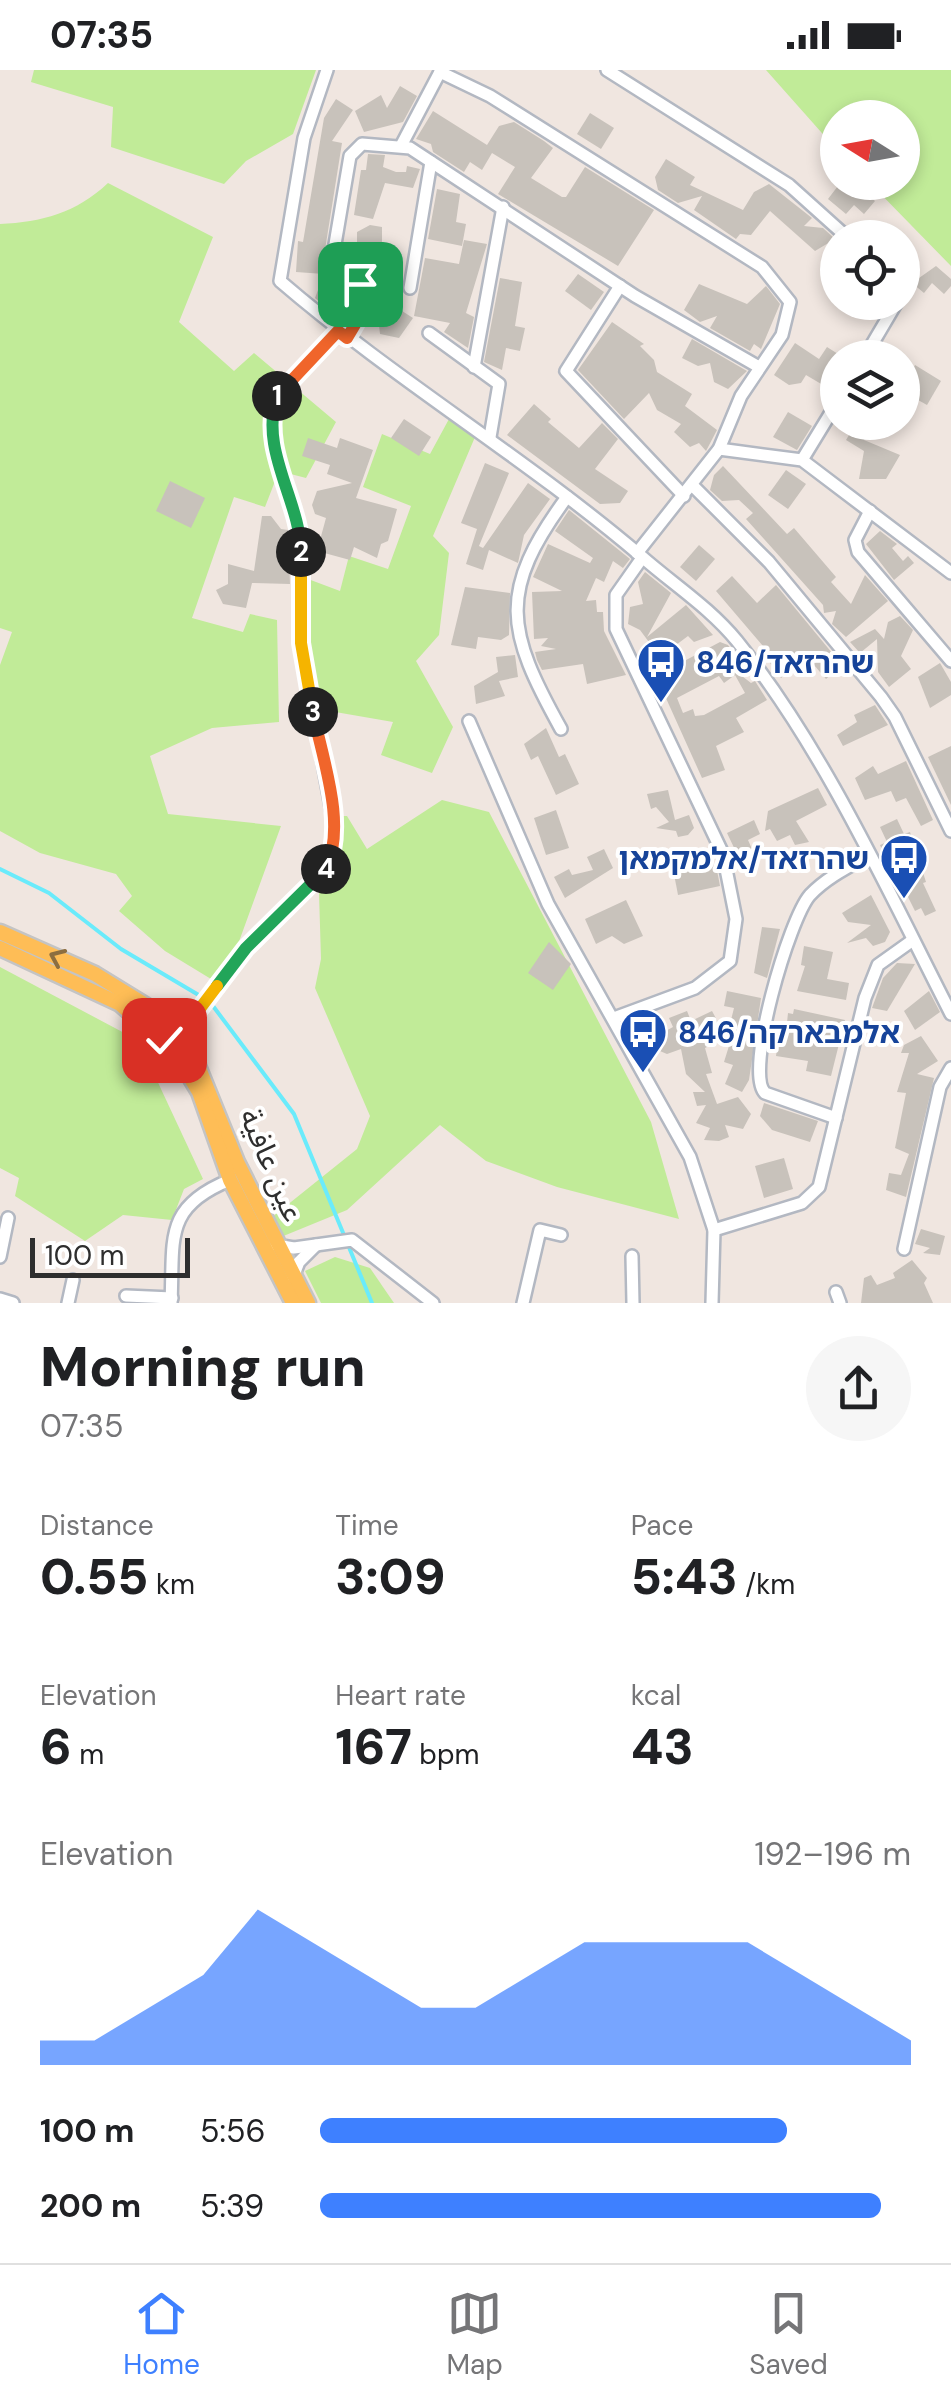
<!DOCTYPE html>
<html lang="en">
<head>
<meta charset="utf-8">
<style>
	body { margin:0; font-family:"DM Sans","Noto Sans Arabic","Noto Sans Hebrew",sans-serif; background:#f6f6f6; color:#202124; height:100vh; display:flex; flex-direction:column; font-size:38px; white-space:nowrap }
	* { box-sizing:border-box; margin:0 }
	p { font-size:32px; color:#757577 }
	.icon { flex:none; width:55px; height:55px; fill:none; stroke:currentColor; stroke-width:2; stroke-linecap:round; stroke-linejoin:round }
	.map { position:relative; height:1233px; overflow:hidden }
	.details { display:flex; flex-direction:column; background:#fff; flex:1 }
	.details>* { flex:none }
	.needle { width:65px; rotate:281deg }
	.buttons { position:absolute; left:820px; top:30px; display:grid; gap:20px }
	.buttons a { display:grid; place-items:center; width:100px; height:100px; border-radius:50%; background:#fff; box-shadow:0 5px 15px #0003; font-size:50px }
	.scale { position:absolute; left:30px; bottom:25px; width:160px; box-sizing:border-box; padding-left:10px; border:5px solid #2e2e2e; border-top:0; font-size:28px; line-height:35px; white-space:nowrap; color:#2e2e2e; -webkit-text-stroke:8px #fff; paint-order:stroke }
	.pin { position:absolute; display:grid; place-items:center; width:85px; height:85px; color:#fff; margin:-42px; border-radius:20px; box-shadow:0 5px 15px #0006 }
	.km { position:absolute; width:50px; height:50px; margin:-25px; border-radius:50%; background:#222; color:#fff; font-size:28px; line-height:50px; text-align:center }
	.round { display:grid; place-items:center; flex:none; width:105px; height:105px; border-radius:52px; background:#f6f6f6 }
	.overview { display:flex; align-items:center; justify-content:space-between; height:170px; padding:0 40px }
	h1 { font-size:55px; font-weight:800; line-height:75px }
	.figures { display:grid; grid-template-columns:repeat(3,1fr); gap:15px; height:170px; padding:10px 40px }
	.figures div { display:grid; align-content:center }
	.figures b { font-size:50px; font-weight:800 }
	.figures small { font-size:28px; font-weight:400 }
	.figures p { font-size:28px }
	.chart { height:280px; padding:20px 40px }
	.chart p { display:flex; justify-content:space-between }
	.chart svg { width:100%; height:180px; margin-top:10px; fill:#3e80ff; opacity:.7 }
	ul { padding:0 40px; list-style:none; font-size:32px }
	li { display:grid; grid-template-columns:160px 120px 1fr; align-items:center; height:75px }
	li i { height:25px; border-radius:12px; background:#3e80ff }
	.status { display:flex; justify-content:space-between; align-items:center; height:70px; padding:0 50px; background:#fff; direction:ltr }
	.status svg { height:28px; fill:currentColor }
	.menu { display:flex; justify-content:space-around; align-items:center; height:140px; border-top:2px solid #e0e0e0; background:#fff; font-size:28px; color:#757577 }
	.menu a { display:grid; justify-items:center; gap:5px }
	.menu .on { color:#3e80ff }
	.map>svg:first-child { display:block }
	.green { fill:#c1eb98 }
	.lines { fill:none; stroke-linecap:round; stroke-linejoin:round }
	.stream { stroke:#6aebfb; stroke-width:4 }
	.building { fill:#c8c2bb; fill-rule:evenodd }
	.minor-casing { stroke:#b3b8c2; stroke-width:16 }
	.major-casing { stroke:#c4c4c4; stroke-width:19 }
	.minor { stroke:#fff; stroke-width:11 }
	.major { stroke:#febd56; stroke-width:14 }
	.oneway { stroke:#8c6e40 }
	.split-1-casing { stroke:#fff; stroke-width:20 }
	.split-2-casing { stroke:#fff; stroke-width:20 }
	.split-3-casing { stroke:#fff; stroke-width:20 }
	.split-4-casing { stroke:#fff; stroke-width:20 }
	.split-5-casing { stroke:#fff; stroke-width:20 }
	.split-6-casing { stroke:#fff; stroke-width:20 }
	.split-1 { stroke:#f0652b; stroke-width:12 }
	.split-2 { stroke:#22a559; stroke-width:12 }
	.split-3 { stroke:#f5b400; stroke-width:12 }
	.split-4 { stroke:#f0652b; stroke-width:12 }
	.split-5 { stroke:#22a559; stroke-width:12 }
	.split-6 { stroke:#f5b400; stroke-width:12 }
	.labels { text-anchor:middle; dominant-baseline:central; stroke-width:8; stroke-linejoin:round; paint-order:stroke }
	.transit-label { font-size:30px; font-weight:bold; fill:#164399; stroke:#fff; text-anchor:start }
	.street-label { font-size:30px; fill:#2e2e2e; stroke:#fff }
</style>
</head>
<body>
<div class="status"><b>07:35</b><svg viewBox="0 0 49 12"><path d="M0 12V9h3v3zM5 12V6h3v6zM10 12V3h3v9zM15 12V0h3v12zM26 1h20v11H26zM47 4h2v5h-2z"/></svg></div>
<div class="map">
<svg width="951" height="1233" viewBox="0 0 951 1233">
	<rect width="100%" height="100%" fill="#f0e6e0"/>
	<!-- green -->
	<g class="green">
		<polygon points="34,0 316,0 293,64 246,91 224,114 111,77 113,37 31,12"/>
		<polygon points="766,0 951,0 951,196 870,113 902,112 902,48 838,48 837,80"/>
		<path d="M108,113L213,167L179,252L234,301L254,283L336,352L306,408L279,401L265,437L234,427L192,548L243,562L250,544L277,550L279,652L212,658L150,686L168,744L281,756L237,877L211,909L165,881L119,841L132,826L116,804L40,783L0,761V595L12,562L0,558V154C42,152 76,143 108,113Z"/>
		<polygon points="449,349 475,367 433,466 449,483 439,565 416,591 453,657 432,703 381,685 393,652 318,639 311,619 300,506 340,521 349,486 388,499 411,436 363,417 382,364 430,384"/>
		<polygon points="442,730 489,742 651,1052 679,1149 557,1117 486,1091 440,1055 347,1140 281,1167 271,1148 357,1079 370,1046 315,918 321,889 319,823 341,788 338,746 347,746 367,779"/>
		<polygon points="0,897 130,966 147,989 203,1109 184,1119 172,1150 123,1145 85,1171 15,1126 19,1108 0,1098"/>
		<polygon points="335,1187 370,1198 394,1233 321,1233 305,1201"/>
	</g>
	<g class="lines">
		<!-- stream -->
		<g class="stream">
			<polyline points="0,799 49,823 121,879 202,927"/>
			<polyline points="210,932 294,1044 372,1233"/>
		</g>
	</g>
	<!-- building -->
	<g class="building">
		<polygon points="400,16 417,26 403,52 364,62 355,41 381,25 387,38"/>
		<polygon points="336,29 353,40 332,71 342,73 324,186 333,204 350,220 340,234 326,237 315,228 324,204 296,202 298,171 303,172 324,48"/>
		<polygon points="433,41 487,75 499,56 514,52 544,71 553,78 531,108 562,127 566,127 585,97 654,140 618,196 498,124 515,97 492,83 482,100 470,92 464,102 433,82 431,74 416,69"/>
		<polygon points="590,43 614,58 601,79 577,64"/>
		<polygon points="368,84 385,85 383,97 396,102 406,102 407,96 420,99 413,118 385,113 373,149 354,145 361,100 366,100"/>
		<polygon points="666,89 695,107 690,115 743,140 754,122 769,114 812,148 804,156 823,158 835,169 815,181 770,141 751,165 740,164 736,169 694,140 702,126 678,133 658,120 655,107"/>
		<polygon points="841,112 853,112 875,131 864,144 854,135 846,144 828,129"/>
		<polygon points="437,119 460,124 456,152 466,154 462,176 428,169"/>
		<polygon points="370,155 382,157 382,175 369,173 376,183 367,190 356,188 350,178 357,174 357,162"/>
		<polygon points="464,170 487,174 466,243 474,247 468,278 444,262 450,253 414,246 425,188 459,194"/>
		<polygon points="936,196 951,209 951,216 944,224 932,213 924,223 912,213"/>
		<polygon points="578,204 604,222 591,240 565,221"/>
		<polygon points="500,208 522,212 515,256 525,258 520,281 506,278 502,300 484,292"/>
		<polygon points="699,214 747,234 766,216 780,234 761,279 754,274 750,281 710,258 717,246 700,252 684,240"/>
		<polygon points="388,232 413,248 399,268 380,264 378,247"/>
		<polygon points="612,252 644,274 640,276 654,290 657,302 692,324 685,336 717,360 706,381 699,373 690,377 674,362 681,354 657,340 649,323 624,349 578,300"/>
		<polygon points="692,269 747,301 728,319 714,312 710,293 698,296 682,288"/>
		<polygon points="795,273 819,289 827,277 838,284 838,313 833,321 806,305 801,313 789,315 774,305"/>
		<polygon points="915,295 941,311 927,335 902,321"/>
		<polygon points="534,334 551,349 548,352 579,378 602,353 618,369 595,399 628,421 620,433 600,434 507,365"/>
		<polygon points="788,342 812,356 797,380 773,367"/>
		<polygon points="404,349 431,367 419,386 391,368"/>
		<polygon points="857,352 875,352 864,370 900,385 886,409 859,409 864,381 846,370"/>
		<polygon points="308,368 337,378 340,368 373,380 356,428 397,439 388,471 381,474 377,488 354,477 350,490 317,481 326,448 315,444 312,435 317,421 352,413 327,404 330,395 302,386"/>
		<polygon points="485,393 509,403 479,476 483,478 528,413 550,429 524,465 518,493 489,480 483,500 466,494 477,459 461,453"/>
		<polygon points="723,396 787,464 794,458 836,507 831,512 851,534 865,505 888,531 846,567 832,554 836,541 824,543 823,535 746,449 753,443 739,430 722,431 710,420 714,405"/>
		<polygon points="786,400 806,414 788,439 768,425"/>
		<polygon points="170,411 205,428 191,458 156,441"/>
		<polygon points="569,440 630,489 623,498 613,491 604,512 596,508 586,531 596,530 597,542 603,542 604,561 626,605 587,614 583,594 542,600 537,590 535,582 556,579 541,576 548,568 534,569 532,522 562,521 533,507 548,474 590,493 593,488 555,461"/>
		<polygon points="262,446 271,446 281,459 288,460 290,514 252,513 246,538 223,534 216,520 228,514 228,494 254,501"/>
		<polygon points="880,461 897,474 892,478 903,491 908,486 914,493 894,510 866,474"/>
		<polygon points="699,475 715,489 696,511 680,497"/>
		<polygon points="645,502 671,523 647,567 686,535 713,565 694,572 688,566 660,587 640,560 628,554 630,537 643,534 638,512"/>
		<polygon points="732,506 757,533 776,515 842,595 826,609 808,588 781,608 765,586 769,583 716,521"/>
		<polygon points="465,517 510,523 509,565 501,570 478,567 476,579 451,575"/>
		<polygon points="900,546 913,560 901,586 911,599 889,617 878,602 877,569 860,583 850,572 875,559 884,569 888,552"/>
		<path d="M720,572L728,575L744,598L738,603L751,613L755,611L767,630L736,648L744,662L716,676L725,700L702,708L656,606ZM735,605L745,623L704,645L695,646L693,639L683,643L677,628L719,606L724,613Z"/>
		<polygon points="515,585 518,607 499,611 505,626 476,634 474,616 498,602 496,587"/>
		<polygon points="940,593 951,612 951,625 930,638 918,607"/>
		<polygon points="875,635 888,655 843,676 837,665 857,652 854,645"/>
		<polygon points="546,658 559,687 565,684 579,714 556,725 538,686 531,690 524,674"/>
		<polygon points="951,676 951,735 928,687"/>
		<polygon points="906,691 933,750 921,756 906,728 896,732 891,721 865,730 855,708 873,696 878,704"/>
		<polygon points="818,718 827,735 796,751 809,772 795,775 790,765 777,771 770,759 765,761 768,741"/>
		<polygon points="668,720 675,750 689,745 694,758 688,765 678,767 676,761 656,758 669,752 656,737 651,739 647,724"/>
		<polygon points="556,740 569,778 546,785 534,748"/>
		<polygon points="897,749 904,764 910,762 926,812 923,813 936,841 925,846 921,838 915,841 905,821 901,823 880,775 887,772 880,757"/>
		<polygon points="754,750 760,764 748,770 752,779 738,786 727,763"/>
		<polygon points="604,779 613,798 565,828 554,807 569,799 572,805 593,800 587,787"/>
		<polygon points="716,795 720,816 678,825 674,804"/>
		<polygon points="871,825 890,862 885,872 873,876 866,868 847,873 871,855 848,852 842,843"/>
		<polygon points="626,830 643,866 624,874 612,866 596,874 585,849"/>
		<polygon points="762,857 780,859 767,908 754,903"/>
		<polygon points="549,872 571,894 553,920 528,903"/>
		<polygon points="804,876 833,882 827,909 849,913 846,930 797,921 805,896 801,895"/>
		<polygon points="897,893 915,894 887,941 872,938 883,908"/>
		<polygon points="727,921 761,928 749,1010 742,1022 725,1014 733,995 724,992 733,963 727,966 734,938 724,936"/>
		<polygon points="929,921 940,942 915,960 904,941"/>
		<polygon points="794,939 845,950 831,1006 806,1001 808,991 776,986 778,971 785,972 788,943 793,944"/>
		<polygon points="687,941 691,951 712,941 726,967 705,978 712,1003 706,1004 717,1034 738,1027 751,1044 743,1059 725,1055 729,1067 719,1071 704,1070 710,1058 696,1053 706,1035 697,1036 693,1022 705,1022 686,1004 681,979 667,984 648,976 653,968 673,957 669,948"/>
		<polygon points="921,966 938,991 917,1004 934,1008 906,1127 886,1120 889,1103 901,1105 909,1084 895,1078 906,1023 897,1022 909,983 901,983 904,975"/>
		<polygon points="764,1033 818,1051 810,1072 772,1060 760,1046"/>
		<polygon points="784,1088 793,1119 764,1128 755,1096"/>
		<polygon points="921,1159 945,1166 940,1185 923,1183 930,1178 915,1174"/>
		<polygon points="912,1190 927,1208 924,1213 933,1233 861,1233 864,1208 871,1205 877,1215 895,1208 893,1203"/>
	</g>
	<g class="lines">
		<!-- minor casing -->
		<g class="minor-casing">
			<g id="minor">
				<path d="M327,0L304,68L280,211C395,310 526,388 641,486C674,515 709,537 737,571C824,679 888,821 951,944"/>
				<polyline points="607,0 789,115 848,168"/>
				<polyline points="440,2 490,26 762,197 790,232 782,265 741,326 719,379 637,483"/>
				<polyline points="401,76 441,0"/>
				<polyline points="620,216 566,301 684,426"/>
				<polyline points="410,218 431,92"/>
				<polyline points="429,263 499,314 490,367"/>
				<path d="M347,267L367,229C362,209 339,207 333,186L350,86L362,74L410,78L635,226L759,297"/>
				<polyline points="864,288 897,232"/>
				<polyline points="474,297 503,137"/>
				<polyline points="719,379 802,390 951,503"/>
				<polyline points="802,390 838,331"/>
				<polyline points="692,415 769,492 881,627 895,647 951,761"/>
				<polyline points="870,441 855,470 858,482 951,591"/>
				<polyline points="469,651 548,834 690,1087 714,1160 712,1233"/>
				<path d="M561,659C506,560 497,522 567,427"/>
				<polyline points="614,948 695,918 730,891 736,849 723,784 616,559 616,525 642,488"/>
				<polyline points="189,953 246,877 322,806 333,783 334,753 301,573 301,470 276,388 273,344 281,319 338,261"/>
				<path d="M836,1048L765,1023C744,1002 789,849 810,825C826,808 848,797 868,786"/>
				<polyline points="714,1160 802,1133 819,1117 865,928 878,895 913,870"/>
				<polyline points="276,1175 294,1178 352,1170 433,1233"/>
				<polyline points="904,1179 940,1017 951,998"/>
				<polyline points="632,1186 633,1233"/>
				<polyline points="0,1187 8,1148"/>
				<polyline points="293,1207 299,1192 316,1175"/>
				<polyline points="836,1222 840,1233"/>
				<polyline points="126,1226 172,1228"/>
				<polyline points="0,1229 13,1233"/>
				<polyline points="68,1233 73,1210"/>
				<path d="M171,1233C174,1169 163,1137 230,1110"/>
				<polyline points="523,1233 540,1160 561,1165"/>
			</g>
		</g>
		<!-- major casing -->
		<g class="major-casing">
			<g id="major">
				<polyline points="0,862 95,904 173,952 184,950 193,957 198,996 237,1092 308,1233"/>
				<polyline points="0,878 120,934 175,982 199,1022 230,1110 293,1233"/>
			</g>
		</g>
		<!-- minor -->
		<use href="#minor" class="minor"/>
		<!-- major -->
		<use href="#major" class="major"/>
	</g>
	<!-- one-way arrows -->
	<defs><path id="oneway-chevron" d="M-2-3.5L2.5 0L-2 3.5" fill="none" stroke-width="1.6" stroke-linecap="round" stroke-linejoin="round" transform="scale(2.5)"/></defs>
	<use class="oneway" href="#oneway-chevron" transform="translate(57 887) rotate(-156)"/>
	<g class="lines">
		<!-- split-1 casing -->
		<g class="split-1-casing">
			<polyline id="split-1" points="277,326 338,261 347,268 366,236 360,214"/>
		</g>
		<!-- split-2 casing -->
		<g class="split-2-casing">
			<path id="split-2" d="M277,326C259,380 300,430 301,482"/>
		</g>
		<!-- split-3 casing -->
		<g class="split-3-casing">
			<polyline id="split-3" points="301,482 301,573 313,642"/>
		</g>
		<!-- split-4 casing -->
		<g class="split-4-casing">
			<path id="split-4" d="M313,642C322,688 347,754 326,799"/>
		</g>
		<!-- split-5 casing -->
		<g class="split-5-casing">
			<polyline id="split-5" points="217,916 246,878 326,799"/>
		</g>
		<!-- split-6 casing -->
		<g class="split-6-casing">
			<polyline id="split-6" points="164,970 168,956 178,950 189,953 217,916"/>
		</g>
		<!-- split-1 -->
		<use href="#split-1" class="split-1"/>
		<!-- split-2 -->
		<use href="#split-2" class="split-2"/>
		<!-- split-3 -->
		<use href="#split-3" class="split-3"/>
		<!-- split-4 -->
		<use href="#split-4" class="split-4"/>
		<!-- split-5 -->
		<use href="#split-5" class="split-5"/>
		<!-- split-6 -->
		<use href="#split-6" class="split-6"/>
	</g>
	<!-- icons -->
	<defs>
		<g id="bus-pin" transform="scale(2.5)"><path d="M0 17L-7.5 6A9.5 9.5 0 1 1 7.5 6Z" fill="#1a4fb4" stroke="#fff"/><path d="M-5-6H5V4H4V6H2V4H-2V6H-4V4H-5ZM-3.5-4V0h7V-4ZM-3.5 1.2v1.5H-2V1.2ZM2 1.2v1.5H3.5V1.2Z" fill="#fff"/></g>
	</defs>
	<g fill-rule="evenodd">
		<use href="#bus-pin" x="661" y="592"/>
		<use href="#bus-pin" x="904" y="788"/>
		<use href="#bus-pin" x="643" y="962"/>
	</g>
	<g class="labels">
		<!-- transit labels -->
		<g class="transit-label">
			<text x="696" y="592">846/שהרזאד</text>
			<text x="869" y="788" text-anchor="end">שהרזאד/אלמקמאן</text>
			<text x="678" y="962">אלמבארקה/846</text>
		</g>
		<!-- street labels -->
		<g class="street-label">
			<text transform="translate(272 1095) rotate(67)">عين عافية</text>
		</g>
	</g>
</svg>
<div class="buttons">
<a><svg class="needle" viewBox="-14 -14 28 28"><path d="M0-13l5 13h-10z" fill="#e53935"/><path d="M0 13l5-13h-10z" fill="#757577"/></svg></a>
<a><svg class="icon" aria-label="locate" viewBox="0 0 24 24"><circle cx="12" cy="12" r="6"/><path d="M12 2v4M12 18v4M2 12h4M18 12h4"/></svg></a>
<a><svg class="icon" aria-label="layers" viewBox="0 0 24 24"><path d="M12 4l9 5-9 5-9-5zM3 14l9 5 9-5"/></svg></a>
</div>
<div class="scale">100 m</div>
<div class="pin" style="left:360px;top:214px;background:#1e9e55"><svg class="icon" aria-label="arrive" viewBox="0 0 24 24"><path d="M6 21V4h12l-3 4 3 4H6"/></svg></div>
<div class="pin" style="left:164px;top:970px;background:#d93025"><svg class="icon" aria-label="check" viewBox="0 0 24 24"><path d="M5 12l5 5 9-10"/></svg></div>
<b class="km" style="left:277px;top:326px">1</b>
<b class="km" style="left:301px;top:482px">2</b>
<b class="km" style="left:313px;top:642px">3</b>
<b class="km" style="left:326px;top:799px">4</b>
</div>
<section class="details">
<div class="overview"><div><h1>Morning run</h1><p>07:35</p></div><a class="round"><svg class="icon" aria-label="share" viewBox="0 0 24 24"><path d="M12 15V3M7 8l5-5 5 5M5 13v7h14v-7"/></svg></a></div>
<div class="figures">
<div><p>Distance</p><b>0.55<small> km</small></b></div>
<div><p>Time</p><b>3:09</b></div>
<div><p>Pace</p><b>5:43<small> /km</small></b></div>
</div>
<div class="figures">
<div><p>Elevation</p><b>6<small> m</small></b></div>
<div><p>Heart rate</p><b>167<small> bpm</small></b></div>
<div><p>kcal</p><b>43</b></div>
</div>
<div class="chart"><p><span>Elevation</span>192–196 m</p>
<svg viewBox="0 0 160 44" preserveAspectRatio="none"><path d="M0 44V38L10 38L20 30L30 22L40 6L50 14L60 22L70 30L80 30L90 22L100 14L110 14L120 14L130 14L140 22L150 30L160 38V44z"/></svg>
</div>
<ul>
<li><b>100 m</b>5:56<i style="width:79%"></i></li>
<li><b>200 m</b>5:39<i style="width:95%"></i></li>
</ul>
</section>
<nav class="menu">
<a class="on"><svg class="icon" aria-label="home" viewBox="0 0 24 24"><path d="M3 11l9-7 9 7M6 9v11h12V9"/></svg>Home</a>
<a><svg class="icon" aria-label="map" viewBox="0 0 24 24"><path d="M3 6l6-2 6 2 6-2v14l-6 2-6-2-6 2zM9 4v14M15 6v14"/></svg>Map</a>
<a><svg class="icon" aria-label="saved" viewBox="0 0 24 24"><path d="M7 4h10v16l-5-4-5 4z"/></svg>Saved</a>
</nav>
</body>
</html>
